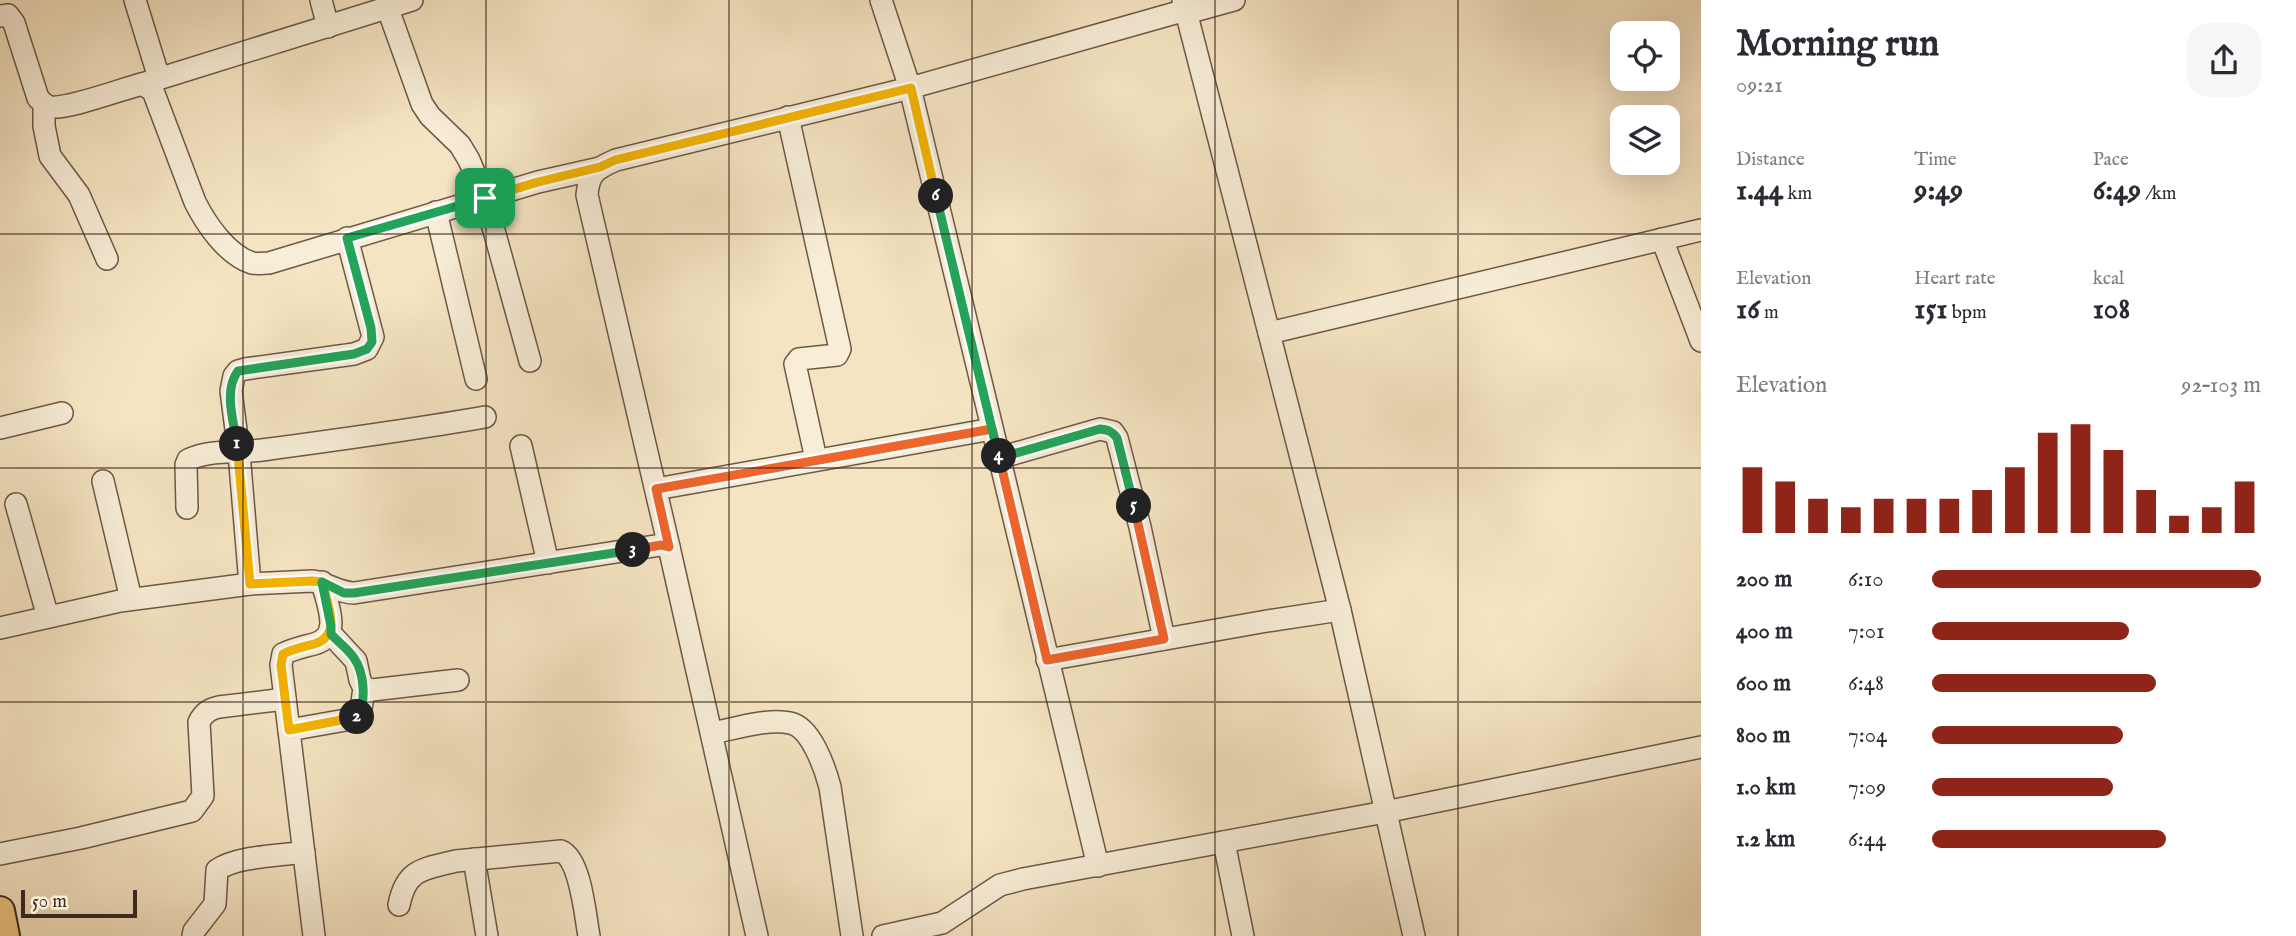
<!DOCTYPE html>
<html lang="en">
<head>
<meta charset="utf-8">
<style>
	body { margin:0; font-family:"IM FELL English",serif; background:#f7f7f7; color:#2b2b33; height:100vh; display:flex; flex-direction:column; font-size:26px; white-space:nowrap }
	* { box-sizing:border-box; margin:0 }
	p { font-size:23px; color:#7c7c81 }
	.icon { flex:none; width:38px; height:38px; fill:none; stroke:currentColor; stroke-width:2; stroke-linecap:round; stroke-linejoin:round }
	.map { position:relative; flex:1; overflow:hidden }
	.details { display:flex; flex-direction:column; background:#fff; width:595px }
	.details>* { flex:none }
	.controls { position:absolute; left:1610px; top:21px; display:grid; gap:14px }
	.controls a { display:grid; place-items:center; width:70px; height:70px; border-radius:14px; background:#fff; box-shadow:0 7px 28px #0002; font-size:35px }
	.scale { position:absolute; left:21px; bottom:18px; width:116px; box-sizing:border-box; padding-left:7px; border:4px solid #3e2a1e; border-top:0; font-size:19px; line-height:24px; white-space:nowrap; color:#3e2a1e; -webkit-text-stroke:5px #f8edd7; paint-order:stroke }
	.pin { position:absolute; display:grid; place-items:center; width:60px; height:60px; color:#fff; margin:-30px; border-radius:14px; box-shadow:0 4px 10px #0006 }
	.km { position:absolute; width:35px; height:35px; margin:-18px; border-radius:50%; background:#222; color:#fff; font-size:19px; line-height:35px; text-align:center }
	.round { display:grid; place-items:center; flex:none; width:74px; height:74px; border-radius:21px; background:#f7f7f7 }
	.overview { display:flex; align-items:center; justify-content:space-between; height:119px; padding:0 35px }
	h1 { font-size:38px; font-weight:700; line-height:52px }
	.figures { display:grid; grid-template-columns:repeat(3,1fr); gap:10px; height:119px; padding:7px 35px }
	.figures div { display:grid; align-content:center }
	.figures b { font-size:30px; font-weight:700 }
	.figures small { font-size:19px; font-weight:400 }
	.figures p { font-size:19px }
	.chart { height:196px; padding:14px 35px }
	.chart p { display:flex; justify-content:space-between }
	.chart svg { width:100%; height:126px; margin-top:7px; stroke:#8f2418; stroke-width:6 }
	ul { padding:0 35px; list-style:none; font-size:23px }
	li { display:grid; grid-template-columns:112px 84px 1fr; align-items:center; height:52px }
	li i { height:18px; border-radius:9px; background:#8f2418 }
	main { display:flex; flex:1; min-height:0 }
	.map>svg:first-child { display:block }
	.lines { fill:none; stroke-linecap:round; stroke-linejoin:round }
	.minor-casing { stroke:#6c5847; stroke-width:24 }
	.major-casing { stroke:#3e2a1e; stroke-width:32 }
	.minor { stroke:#f8edd7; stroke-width:21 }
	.major { stroke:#eac281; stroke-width:28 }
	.split-1-casing { stroke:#fff; stroke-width:14 }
	.split-2-casing { stroke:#fff; stroke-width:14 }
	.split-3-casing { stroke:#fff; stroke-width:14 }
	.split-4-casing { stroke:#fff; stroke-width:14 }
	.split-5-casing { stroke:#fff; stroke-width:14 }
	.split-6-casing { stroke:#fff; stroke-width:14 }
	.split-7-casing { stroke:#fff; stroke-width:14 }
	.split-1 { stroke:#22a559; stroke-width:9 }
	.split-2 { stroke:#f5b400; stroke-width:9 }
	.split-3 { stroke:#22a559; stroke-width:9 }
	.split-4 { stroke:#f0652b; stroke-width:9 }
	.split-5 { stroke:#f0652b; stroke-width:9 }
	.split-6 { stroke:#22a559; stroke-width:9 }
	.split-7 { stroke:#f5b400; stroke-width:9 }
	.grid { fill:none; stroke:#3e2a1e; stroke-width:2; stroke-opacity:0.55 }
</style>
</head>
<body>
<main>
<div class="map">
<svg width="1701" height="936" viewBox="0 0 1701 936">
	<rect width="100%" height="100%" fill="#f5e4c2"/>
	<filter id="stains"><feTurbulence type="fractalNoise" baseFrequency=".00286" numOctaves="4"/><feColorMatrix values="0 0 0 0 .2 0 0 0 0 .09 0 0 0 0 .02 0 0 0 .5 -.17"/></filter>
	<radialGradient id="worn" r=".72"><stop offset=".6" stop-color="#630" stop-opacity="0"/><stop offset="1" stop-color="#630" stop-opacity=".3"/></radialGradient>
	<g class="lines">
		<!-- minor casing -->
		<g class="minor-casing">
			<g id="minor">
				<polyline points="135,0 159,78"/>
				<polyline points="321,0 328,27"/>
				<polyline points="881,0 910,88 1098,866"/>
				<polyline points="1183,0 1269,333"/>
				<polyline points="388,9 422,104 430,116 460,145 469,160 485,198 530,361"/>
				<polyline points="1187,13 1234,0"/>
				<path d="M0,16L8,15L14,23L38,98C42,102 45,106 51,107C69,109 122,89 142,84L153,91L195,202C206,224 227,255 252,263C257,264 264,263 269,263L538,182L600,168"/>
				<polyline points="142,84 412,0"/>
				<polyline points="44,105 44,126 50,156 79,195 107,259"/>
				<polyline points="788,117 840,349 837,355 799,359 795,364 816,459"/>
				<polyline points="436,212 476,379"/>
				<polyline points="1662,239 1701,341"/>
				<polyline points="0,428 62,413"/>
				<polyline points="521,446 548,563"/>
				<polyline points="999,458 1100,429 1113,432 1117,438 1140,527 1164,639"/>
				<polyline points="103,481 131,599"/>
				<polyline points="656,489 992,429"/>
				<polyline points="16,504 48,617"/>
				<path d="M187,508L186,465L188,460C210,449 239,453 262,450C337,440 411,430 485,417"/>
				<path d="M669,547L587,195C589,172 596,169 616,160L910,88L1186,10"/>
				<polyline points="250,584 239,453 231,391 234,376 238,371 245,369 354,354 367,349 373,337 347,238"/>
				<path d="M0,628L120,601L250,584L312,581C327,583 339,593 354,593L661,545L669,547L757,936"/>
				<polyline points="331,634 356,661 360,680 364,688 372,690 458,680"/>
				<polyline points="1047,660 1267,621 1340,610"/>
				<polyline points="289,730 357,718 361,709 364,688"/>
				<path d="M712,733C734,729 768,718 790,723C811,727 825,768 830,787L852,936"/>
				<polyline points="1224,842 1243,936"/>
				<path d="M0,854L81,838L192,811L203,796L199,722C204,713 209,709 219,707L285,699"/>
				<polyline points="474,859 487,936"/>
				<path d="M399,905C406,869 423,869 456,861L561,851C581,860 585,915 589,936"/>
				<path d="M193,936L194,931L215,904L217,870C237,856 279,856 304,852"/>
				<path d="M314,936L281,665L283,654C293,649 303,647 314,644C343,636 327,604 322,582"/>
				<polyline points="883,936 942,923 1000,885 1023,879 1385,812 1701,747"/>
				<polyline points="1414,936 1340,610 1269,333 1701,230"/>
			</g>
		</g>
		<!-- major casing -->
		<g class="major-casing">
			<polyline id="major" points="0,911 5,936"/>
		</g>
		<!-- minor -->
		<use href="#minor" class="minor"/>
		<!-- major -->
		<use href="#major" class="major"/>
	</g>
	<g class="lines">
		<!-- split-1 casing -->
		<g class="split-1-casing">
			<path id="split-1" d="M237,444C234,423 223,390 238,371L354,354L367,349L372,342L371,328L347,238L485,198"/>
		</g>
		<!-- split-2 casing -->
		<g class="split-2-casing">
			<path id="split-2" d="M237,444L250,584L312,581L322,582C327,603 343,636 314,644C303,647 293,649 283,654L281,665L289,730L357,717"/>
		</g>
		<!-- split-3 casing -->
		<g class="split-3-casing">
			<path id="split-3" d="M357,717C367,702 364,672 354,658C348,649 338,642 331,634V626L322,582L344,593H354L633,550"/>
		</g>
		<!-- split-4 casing -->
		<g class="split-4-casing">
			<polyline id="split-4" points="633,550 661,545 669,547 656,489 992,429 999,456"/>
		</g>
		<!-- split-5 casing -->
		<g class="split-5-casing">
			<polyline id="split-5" points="999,456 1047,660 1164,639 1134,506"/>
		</g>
		<!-- split-6 casing -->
		<g class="split-6-casing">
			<path id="split-6" d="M936,196L999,458L1100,429C1108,430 1112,431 1117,438L1134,506"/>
		</g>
		<!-- split-7 casing -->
		<g class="split-7-casing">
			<polyline id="split-7" points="485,198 538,182 600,167 615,160 911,88 936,196"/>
		</g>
		<!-- split-1 -->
		<use href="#split-1" class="split-1"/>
		<!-- split-2 -->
		<use href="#split-2" class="split-2"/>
		<!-- split-3 -->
		<use href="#split-3" class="split-3"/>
		<!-- split-4 -->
		<use href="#split-4" class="split-4"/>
		<!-- split-5 -->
		<use href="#split-5" class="split-5"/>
		<!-- split-6 -->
		<use href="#split-6" class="split-6"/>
		<!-- split-7 -->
		<use href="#split-7" class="split-7"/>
	</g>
	<!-- grid -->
	<path class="grid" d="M243,0V936M486,0V936M729,0V936M972,0V936M1215,0V936M1458,0V936M0,234H1701M0,468H1701M0,702H1701"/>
	<rect width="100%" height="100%" filter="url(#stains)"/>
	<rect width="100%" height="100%" fill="url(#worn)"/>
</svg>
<div class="controls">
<a><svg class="icon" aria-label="locate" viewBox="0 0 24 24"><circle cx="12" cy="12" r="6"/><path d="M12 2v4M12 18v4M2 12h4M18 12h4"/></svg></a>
<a><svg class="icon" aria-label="layers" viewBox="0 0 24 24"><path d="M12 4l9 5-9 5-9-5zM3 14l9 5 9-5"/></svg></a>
</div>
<div class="scale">50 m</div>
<div class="pin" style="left:485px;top:198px;background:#1e9e55"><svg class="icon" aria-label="arrive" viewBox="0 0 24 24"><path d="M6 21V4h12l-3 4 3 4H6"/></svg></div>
<b class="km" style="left:237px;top:444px">1</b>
<b class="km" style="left:357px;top:717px">2</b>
<b class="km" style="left:633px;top:550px">3</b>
<b class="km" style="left:999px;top:456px">4</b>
<b class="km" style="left:1134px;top:506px">5</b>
<b class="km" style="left:936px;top:196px">6</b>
</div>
<section class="details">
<div class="overview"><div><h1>Morning run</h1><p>09:21</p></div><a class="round"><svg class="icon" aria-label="share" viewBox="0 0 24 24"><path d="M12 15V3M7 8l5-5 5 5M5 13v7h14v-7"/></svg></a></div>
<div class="figures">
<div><p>Distance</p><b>1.44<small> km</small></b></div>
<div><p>Time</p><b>9:49</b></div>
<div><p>Pace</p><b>6:49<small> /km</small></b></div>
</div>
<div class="figures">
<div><p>Elevation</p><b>16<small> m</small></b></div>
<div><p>Heart rate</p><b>151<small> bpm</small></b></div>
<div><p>kcal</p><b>108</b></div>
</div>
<div class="chart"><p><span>Elevation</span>92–103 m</p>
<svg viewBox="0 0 160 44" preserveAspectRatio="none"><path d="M5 44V21M15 44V26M25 44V32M35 44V35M45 44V32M55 44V32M65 44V32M75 44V29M85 44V21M95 44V9M105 44V6M115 44V15M125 44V29M135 44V38M145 44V35M155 44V26"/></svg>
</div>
<ul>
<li><b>200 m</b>6:10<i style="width:100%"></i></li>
<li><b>400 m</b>7:01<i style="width:60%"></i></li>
<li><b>600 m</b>6:48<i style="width:68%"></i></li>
<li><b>800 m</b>7:04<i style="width:58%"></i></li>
<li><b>1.0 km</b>7:09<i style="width:55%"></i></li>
<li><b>1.2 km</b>6:44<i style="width:71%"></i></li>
</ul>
</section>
</main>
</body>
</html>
